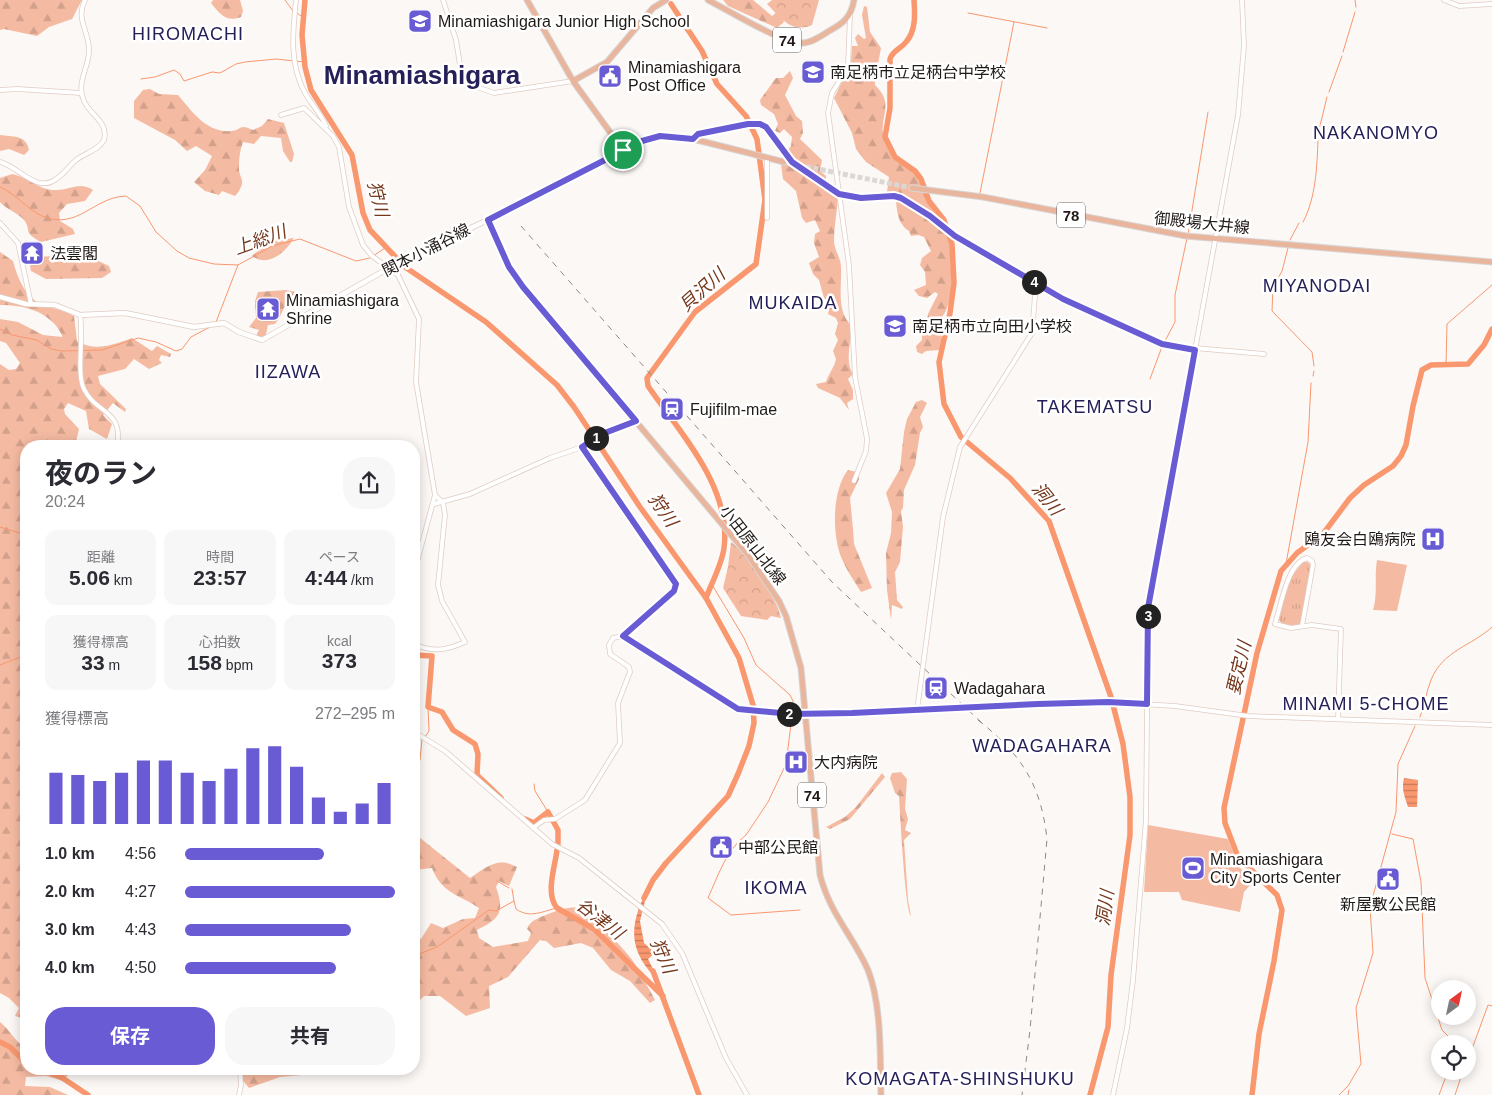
<!DOCTYPE html>
<html lang="ja">
<head>
<meta charset="utf-8">
<style>
	body { margin:0; font-family:Helvetica,"Noto Sans JP",sans-serif; background:#f7f7f7; color:#2b2b33; height:100vh; display:flex; flex-direction:column; font-size:19px; white-space:nowrap }
	* { box-sizing:border-box; margin:0 }
	p { font-size:16px; color:#7c7c81 }
	.icon { flex:none; width:28px; height:28px; fill:none; stroke:currentColor; stroke-width:2; stroke-linecap:round; stroke-linejoin:round }
	.map { position:relative; flex:1; overflow:hidden }
	.sheet { position:absolute; left:20px; top:440px; width:400px; height:635px; display:flex; flex-direction:column; background:#fff; border-radius:20px; box-shadow:0 2px 12px #0003 }
	.sheet>* { flex:none }
	.needle { width:32px; rotate:33deg }
	.tools { position:absolute; left:1431px; top:980px; display:grid; gap:10px }
	.tools a { display:grid; place-items:center; width:45px; height:45px; border-radius:50%; background:#fff; box-shadow:0 2px 12px #0003; font-size:25px }
	.pin { position:absolute; display:grid; place-items:center; width:42px; height:42px; color:#fff; margin:-21px; border:2px solid #fff; border-radius:50%; box-shadow:0 1px 5px #0007 }
	.km { position:absolute; width:25px; height:25px; margin:-12px; border-radius:50%; background:#222; color:#fff; font-size:14px; line-height:25px; text-align:center }
	.round { display:grid; place-items:center; flex:none; width:52px; height:52px; border-radius:20px; background:#f7f7f7 }
	.headline { display:flex; align-items:center; justify-content:space-between; height:85px; padding:0 25px }
	h1 { font-size:28px; font-weight:700; line-height:38px }
	.figures { display:grid; grid-template-columns:repeat(3,1fr); gap:8px; height:85px; padding:5px 25px }
	.figures div { display:grid; align-content:center; border-radius:12px; background:#f7f7f7; text-align:center }
	.figures b { font-size:21px; font-weight:700 }
	.figures small { font-size:14px; font-weight:400 }
	.figures p { font-size:14px }
	.chart { height:140px; padding:10px 25px }
	.chart p { display:flex; justify-content:space-between }
	.chart svg { width:100%; height:90px; margin-top:5px; stroke:#685bd4; stroke-width:6 }
	.primary-button { display:flex; gap:10px; margin-top:auto; padding:10px 25px }
	.primary-button a { flex:1; height:58px; border-radius:20px; background:#685bd4; color:#fff; font-size:20px; font-weight:700; line-height:58px; text-align:center }
	.primary-button a+a { background:#f7f7f7; color:#2b2b33 }
	ul { padding:0 25px; list-style:none; font-size:16px }
	li { display:grid; grid-template-columns:80px 60px 1fr; align-items:center; height:38px }
	li i { height:12px; border-radius:6px; background:#685bd4 }
	.map>svg:first-child { display:block }
	.grass { fill:url(#grass-tufts) }
	.forest { fill:url(#forest-firs) }
	.park { fill:url(#park-crowns) }
	.pitch { fill:#f5bba2 }
	.water { fill:url(#water-rules) }
	.lines { fill:none; stroke-linecap:round; stroke-linejoin:round }
	.stream { stroke:#f9976e; stroke-width:1 }
	.river { stroke:#f9976e; stroke-width:5.5 }
	.primary-tunnel { stroke:#dbd7d4; stroke-width:5; stroke-dasharray:5 2.5; stroke-linecap:butt }
	.tertiary-casing { stroke:#e0ccc3; stroke-width:5.5 }
	.secondary-casing { stroke:#e0ccc3; stroke-width:6 }
	.primary-casing { stroke:#d7d6d5; stroke-width:7 }
	.tertiary { stroke:#fff; stroke-width:4 }
	.secondary { stroke:#fff; stroke-width:4.5 }
	.primary { stroke:#eab59d; stroke-width:5 }
	.rail { stroke:#8e8886; stroke-width:1; stroke-dasharray:6 6; stroke-linecap:butt }
	.route-casing { stroke:#fff; stroke-width:10 }
	.route { stroke:#685bd4; stroke-width:6 }
	.labels { text-anchor:middle; dominant-baseline:central; stroke-width:5; stroke-linejoin:round; paint-order:stroke }
	.shield { fill:#fff; stroke:#635e5c; stroke-width:1 }
	.shield-label { font-size:15px; font-weight:bold; fill:#201916 }
	.poi-label { font-size:16px; fill:#201916; stroke:#fff; text-anchor:start }
	.street-label { font-size:16px; fill:#201916; stroke:#fff }
	.neighbourhood-label { font-size:18px; letter-spacing:1px; fill:#262059; stroke:#fff }
	.water-label { font-size:18px; font-style:italic; fill:#76381c; stroke:#fff }
	.town-label { font-size:26px; font-weight:bold; fill:#262059; stroke:#fff }
</style>
</head>
<body>
<div class="map">
<svg width="1492" height="1095" viewBox="0 0 1492 1095">
	<defs>
		<pattern id="grass-tufts" width="24" height="20" patternUnits="userSpaceOnUse" patternTransform="scale(1.25)"><rect width="24" height="20" fill="#f5bba2"/><path d="M3 7l-1-3M5 7V3M7 7l1-3M15 17l-1-3M17 17v-4M19 17l1-3" fill="none" stroke="#d2a08b"/></pattern>
		<pattern id="forest-firs" width="22" height="20" patternUnits="userSpaceOnUse" patternTransform="scale(1.25)"><rect width="22" height="20" fill="#f5bba2"/><path d="M5 1l3.5 6h-7zM16 11l3.5 6h-7z" fill="#d2a08b"/></pattern>
		<pattern id="park-crowns" width="20" height="18" patternUnits="userSpaceOnUse" patternTransform="scale(1.25)"><rect width="20" height="18" fill="#f5bba2"/><path d="M2 6a3 3 0 1 1 6 0M12 15a3 3 0 1 1 6 0" fill="none" stroke="#d2a08b"/></pattern>
		<pattern id="water-rules" width="6" height="5" patternUnits="userSpaceOnUse" patternTransform="scale(1.25)"><rect width="6" height="5" fill="#f9976e"/><path d="M0 2.5h6" fill="none" stroke="#c97a59"/></pattern>
	</defs>
	<rect width="100%" height="100%" fill="#fcf8f6"/>
	<!-- grass -->
	<polygon class="grass" points="1303,562 1308,562 1311,566 1301,623 1297,626 1282,624 1278,619 1291,577"/>
	<!-- forest -->
	<g class="forest">
		<polygon points="0,0 82,0 72,19 49,27 37,36 4,29 0,30"/>
		<path d="M213,0H240L243,11L241,17C226,23 219,13 211,3Z"/>
		<polygon points="723,0 753,0 772,16 779,10 784,22 777,28 728,6"/>
		<path d="M864,6L867,7L870,32L881,48L875,80V85C897,106 876,119 885,141C894,163 902,160 915,174C920,181 922,190 926,198C930,207 938,214 943,223C951,238 951,255 951,271C952,282 952,295 948,305C943,322 932,319 943,339L940,350L926,351L922,354L917,352L916,346L922,340V330L926,327L928,314L938,294L935,292L927,298L919,296L914,290L926,285L925,272L920,265L922,258L931,251L924,237L918,235L911,236L909,231C897,224 896,207 896,194L887,192L889,177L866,162L856,149L852,133L834,98L851,63L852,46H858L855,38L858,34L864,39L866,38L862,15Z"/>
		<path d="M790,71L793,78L785,95L796,116L802,121L803,133L800,139L822,160L820,171L826,176V181L838,192C838,209 834,224 834,241C834,250 841,258 841,267C842,285 836,312 851,325C852,342 844,360 853,374L848,379L853,390V399L847,403L849,410L840,398L818,388L816,384L826,382C829,373 834,368 836,359L833,351L838,340L835,334L838,323L836,318L828,314L830,306L824,298L819,280L813,274L809,263L819,257L814,243L815,234L820,231L815,220L806,223L802,218L796,191L783,179L781,164L786,160L784,155L791,146L792,137L784,129L780,133L775,131L778,124L774,114L761,105L760,100L776,78H783Z"/>
		<path d="M150,89L159,94L178,95C192,111 206,133 231,131C242,130 239,123 253,130L262,126L268,119L284,123L294,154L292,162H290L283,151L281,138L261,136L254,144L243,142C240,150 239,158 239,166C238,180 249,179 235,196L222,191L219,195L205,191L194,182L205,170L212,156L196,146L187,151L175,140L134,118V101L143,90Z"/>
		<path d="M0,135C12,137 26,134 29,150L24,155L9,149L0,151Z"/>
		<path d="M12,174C28,177 40,191 56,190C71,190 79,181 93,190L85,201L67,204L59,213L60,221L73,229L75,234L41,242C22,232 32,230 24,220C18,213 6,209 0,202V178Z"/>
		<path d="M294,238C286,252 268,268 252,256L268,241Z"/>
		<path d="M0,252L13,261C18,280 27,301 48,307C58,309 65,311 74,316L77,341C96,352 112,345 132,338L152,351L157,346L171,354L170,357L161,355L159,360L162,363L149,369L134,359L125,369L98,376L100,384L126,409L125,412L113,403L103,415L112,424L107,439L89,429L86,411L68,403L64,409L65,414L79,429L75,446H26V1019L15,1016L19,1008L9,998L0,993V364L9,370L16,369L20,363L6,343L0,341V319L18,322L43,335L62,337V335C50,311 24,305 0,305Z"/>
		<polygon points="77,252 80,252 109,266 111,272 102,278 46,279 31,271 30,266 37,257 53,256 62,262 68,261"/>
		<path d="M286,290L296,292V294L287,300C287,303 278,321 275,324L268,325L265,339L256,336L259,330L249,327L256,318L255,301L258,292Z"/>
		<polygon points="922,400 927,403 920,417 923,427 920,433 915,465 904,490 903,508 901,511 903,527 900,562 895,572 897,600 903,607 902,609 892,605 891,620 887,590 886,553 891,533 892,512 886,493 900,469 904,432 907,419 916,402"/>
		<path d="M848,470L857,472L859,479L850,498L853,529L854,544L872,588L861,592C854,581 846,569 841,557C832,533 832,490 848,470Z"/>
		<path d="M901,772L907,779L905,809L908,819L905,830L911,833L904,840L908,900L911,916C905,910 900,812 899,796L895,793L890,778L892,773Z"/>
		<polygon points="882,773 885,777 850,819 830,829 826,827 845,817 856,807"/>
		<path d="M414,833L470,878C486,868 497,856 517,867L509,886L499,881L496,887C505,912 500,919 477,930L479,938L493,947L528,941L531,933L527,929C530,920 539,918 548,914C556,911 569,906 577,908C587,910 630,954 635,964C641,976 649,988 655,1000L650,1003L630,981L611,970L593,948L581,943L554,948L546,941L540,940L508,977L489,986L490,1008L466,1016L440,996H424L414,1006V935L421,939L431,923L443,928L463,919L475,918L479,908C460,895 441,893 432,868L414,870Z"/>
		<path d="M0,1022C10,1030 16,1043 26,1048V1069H67L69,1074L63,1081L46,1076L26,1077L25,1086L50,1087L68,1095H0Z"/>
		<polygon points="225,1069 319,1069 302,1075 280,1077 249,1088 237,1073"/>
	</g>
	<!-- park -->
	<g class="park">
		<path d="M772,0H819L812,25C791,34 780,17 767,4Z"/>
		<path d="M731,542C748,555 777,597 781,618L771,616L767,620L741,616L723,588L728,567Z"/>
	</g>
	<!-- pitch -->
	<g class="pitch">
		<path d="M1377,560L1407,565L1397,611L1373,610C1378,594 1374,577 1377,560Z"/>
		<polygon points="1148,825 1228,839 1238,865 1252,883 1244,892 1240,912 1182,900 1179,892 1144,892"/>
	</g>
	<!-- water -->
	<g class="water">
		<path d="M1404,778L1418,780L1417,807H1408C1405,797 1401,790 1404,778Z"/>
		<path d="M648,889L640,921L644,943L655,953L648,959L659,981C628,952 628,925 648,889Z"/>
	</g>
	<g class="lines">
		<!-- stream -->
		<g class="stream">
			<polyline points="285,0 293,11"/>
			<polyline points="1355,0 1356,7"/>
			<polyline points="297,13 304,18"/>
			<polyline points="968,13 1047,28"/>
			<polyline points="1343,52 1355,12"/>
			<polyline points="141,79 155,77 174,70 180,74 184,81 212,72 220,73 236,64 245,62 276,59 304,62"/>
			<polyline points="1329,92 1342,56"/>
			<polyline points="1318,134 1327,97"/>
			<path d="M0,187C16,194 27,209 42,216C78,231 93,197 126,196L140,206L156,232L177,251L189,258L214,264L238,265L272,246L300,239L356,261L370,258L385,248"/>
			<polyline points="980,193 1014,22"/>
			<path d="M1303,222C1316,198 1317,166 1318,140"/>
			<polyline points="1188,235 1208,112"/>
			<polyline points="1290,240 1299,223"/>
			<polyline points="1288,248 1282,271 1273,288 1272,311 1312,352 1314,366"/>
			<polyline points="216,322 238,265"/>
			<polyline points="0,329 12,335 37,340 51,349 62,351 102,350 138,338 156,342 176,351 182,349 191,337 212,326"/>
			<polyline points="1165,341 1175,322 1175,295 1187,238"/>
			<polyline points="1446,365 1447,324 1492,285"/>
			<polyline points="1313,376 1314,371"/>
			<polyline points="1150,379 1163,344"/>
			<polyline points="0,527 26,535"/>
			<polyline points="1286,564 1308,442 1311,383"/>
			<polyline points="711,583 744,638 756,665 790,695 793,701 793,712"/>
			<polyline points="0,665 26,655"/>
			<path d="M792,716L786,764L768,802L746,835C726,850 718,876 708,898L731,915L800,910"/>
			<path d="M1420,717C1425,705 1426,692 1431,680C1443,650 1472,646 1492,627"/>
			<polyline points="425,737 429,731 428,707"/>
			<polyline points="414,772 420,760 422,739"/>
			<polyline points="534,784 535,791 548,812"/>
			<polyline points="1392,834 1413,839 1421,882 1425,978 1442,1030 1450,1038 1450,1044"/>
			<polyline points="497,881 509,888"/>
			<polyline points="512,889 514,901"/>
			<path d="M414,956L437,947L489,910L496,911L514,901L516,909C530,919 543,911 557,908"/>
			<polyline points="1468,1060 1488,1005 1492,1006"/>
			<polyline points="1339,1095 1348,1086 1361,1064 1356,1008 1373,953 1370,907 1396,812 1398,764 1415,726"/>
			<polyline points="1348,1095 1349,1090"/>
			<polyline points="1439,1095 1448,1071"/>
			<polyline points="1455,1095 1463,1071"/>
		</g>
		<!-- river -->
		<g class="river">
			<polyline points="305,0 302,35 305,67 311,90 352,155 363,213 370,230 405,267 486,322 557,385 574,407 640,507 706,598 739,658 753,705 754,723 749,746 738,774 728,796 666,863 653,880 644,898"/>
			<path d="M914,0C915,14 916,31 906,42C901,49 893,50 890,59V108L885,137L895,157L915,171L921,179L929,201L944,220L952,244L954,283L950,313L939,362L944,404L961,437L1010,478L1049,521L1111,697L1123,744L1130,797V835L1111,975L1108,1027L1090,1095"/>
			<path d="M671,4L702,51L717,84L746,116L757,139L765,200L756,264L695,312L647,378L648,386C680,433 732,487 724,548C722,564 712,582 706,598"/>
			<polyline points="414,655 432,656 428,707 442,712 453,730 475,744 478,754 477,775 501,798"/>
			<polyline points="525,819 534,823 548,812 558,830 558,844"/>
			<path d="M557,850C555,867 545,894 557,908L594,929L663,996"/>
			<polyline points="653,971 699,1095"/>
			<polyline points="0,1042 10,1047 26,1063"/>
			<polyline points="40,1069 61,1077 88,1095"/>
			<polyline points="1252,1095 1259,1034 1274,961 1282,910 1277,895 1238,857 1225,823 1224,808 1257,653 1281,571 1297,553 1323,534 1350,498 1364,485 1393,466 1401,456 1406,445 1413,406 1422,370 1431,365 1468,364 1484,345 1492,329"/>
		</g>
		<!-- primary-tunnel -->
		<polyline class="primary-tunnel" points="784,162 912,188"/>
		<!-- tertiary casing -->
		<g class="tertiary-casing">
			<g id="tertiary">
				<path d="M296,0C293,31 289,62 304,91C310,103 322,115 326,126"/>
				<polyline points="443,0 456,40 460,65 468,79 477,87 494,93 573,81"/>
				<polyline points="1444,0 1459,6 1492,4"/>
				<polyline points="850,15 848,67 832,93 828,113 849,265 855,377 867,439 866,451 854,481"/>
				<polyline points="0,90 17,89 81,93"/>
				<polyline points="281,115 304,108 333,136 339,147 349,207 363,245 372,256 398,275 419,319 416,382 435,495 414,573"/>
				<polyline points="693,139 698,134 748,124 760,124 773,133 792,162 839,194 861,198 894,196 901,198 931,216 955,236 1063,299 1171,346 1264,354"/>
				<polyline points="767,158 767,218"/>
				<path d="M0,162C18,166 37,194 56,179C64,174 69,166 76,160C85,153 99,150 104,140C109,122 90,115 84,101C76,84 88,69 89,52C90,32 75,20 85,0"/>
				<polyline points="0,223 18,243 31,304"/>
				<path d="M80,315C84,335 76,374 84,389C96,414 124,410 117,446"/>
				<polyline points="434,504 470,494 550,458 582,447 603,434 636,421"/>
				<path d="M1302,626L1313,565L1312,561L1307,558C1287,563 1281,606 1275,624L1291,628L1312,625L1341,629L1338,719"/>
				<polyline points="623,636 738,709 791,714 852,713 1108,702 1175,706 1248,716 1492,725"/>
				<path d="M414,644C433,653 447,650 465,642L442,601L438,585L445,515L443,503L435,495"/>
				<polyline points="917,710 943,517 960,447 1032,333 1036,283"/>
				<polyline points="414,732 445,751 552,844 579,858 662,924 682,953 726,1058 747,1095"/>
				<polyline points="533,828 544,820 555,819 585,800 620,743 618,703 630,672 629,667 610,654 609,645 613,638 623,636 676,586 582,447"/>
				<polyline points="239,1095 241,1085 240,1069"/>
				<polyline points="1113,1095 1127,1028 1133,980 1140,894 1146,820 1148,607 1238,115 1244,46 1242,0"/>
			</g>
		</g>
		<!-- secondary casing -->
		<g class="secondary-casing">
			<polyline id="secondary" points="0,297 26,304 55,305 80,315 125,313 194,327 224,323 239,332 262,340 412,255 488,220"/>
		</g>
		<!-- primary casing -->
		<g class="primary-casing">
			<g id="primary">
				<polyline points="527,0 573,81 623,150"/>
				<path d="M708,0C728,10 781,43 802,43C812,43 821,36 829,31C844,23 851,17 854,0"/>
				<polyline points="573,81 607,62 653,8 666,0"/>
				<path d="M784,162L693,139L674,136L654,137L590,166L488,220L509,267L523,287L748,555L779,601L786,616L801,668L820,875C830,914 853,936 868,970C882,1006 880,1057 881,1095"/>
				<polyline points="912,188 983,197 1186,236 1492,262"/>
			</g>
		</g>
		<!-- tertiary -->
		<use href="#tertiary" class="tertiary"/>
		<!-- secondary -->
		<use href="#secondary" class="secondary"/>
		<!-- primary -->
		<use href="#primary" class="primary"/>
		<!-- rail -->
		<g class="rail">
			<polyline points="521,226 832,582 983,724"/>
			<path d="M978,720C1021,754 1041,784 1047,839L1030,1030L1022,1095"/>
		</g>
	</g>
	<g class="lines">
		<!-- route casing -->
		<g class="route-casing">
			<polygon id="route" points="748,124 760,124 766,127 792,162 839,194 861,198 894,196 901,198 930,216 955,236 1063,299 1162,344 1195,350 1148,608 1147,704 1108,702 1038,704 852,713 791,714 738,709 623,636 674,591 676,584 582,447 602,434 636,421 523,287 509,267 488,220 642,141 660,136 693,139 698,134"/>
		</g>
		<!-- route -->
		<use href="#route" class="route"/>
	</g>
	<!-- icons -->
	<defs>
		<g id="school-square" transform="scale(1.25)"><rect x="-9" y="-9" width="18" height="18" rx="4" fill="#685bd4" stroke="#fff"/><path d="M0-5L7-2L0 1L-7-2ZM-4 1L0 2.5L4 1V4Q0 6-4 4Z" fill="#fff"/></g>
		<g id="civic-square" transform="scale(1.25)"><rect x="-9" y="-9" width="18" height="18" rx="4" fill="#685bd4" stroke="#fff"/><path d="M-.6-6.5H3V-4.5H.6V-3L4-1V1h2V6H-6V1h2V-1L-.6-3ZM-1.2 2.5V6h2.4V2.5Z" fill="#fff"/></g>
		<g id="temple-square" transform="scale(1.25)"><rect x="-9" y="-9" width="18" height="18" rx="4" fill="#685bd4" stroke="#fff"/><path d="M0-6L5-2H3V0L6.5 2.5H4V6H1.5V3h-3V6H-4V2.5H-6.5L-3 0V-2H-5Z" fill="#fff"/></g>
		<g id="station-square" transform="scale(1.25)"><rect x="-9" y="-9" width="18" height="18" rx="4" fill="#685bd4" stroke="#fff"/><path d="M-3-6H3Q5-6 5-4V2Q5 4 3 4L4.5 6H3L1.5 4h-3L-3 6H-4.5L-3 4Q-5 4-5 2V-4Q-5-6-3-6ZM-3.5-4v3h7v-3ZM-3.5 1v1.5H-2V1ZM2 1v1.5H3.5V1Z" fill="#fff"/></g>
		<g id="hospital-square" transform="scale(1.25)"><rect x="-9" y="-9" width="18" height="18" rx="4" fill="#685bd4" stroke="#fff"/><path d="M-5-5h3v3.5h4V-5h3V5h-3V1.5h-4V5h-3Z" fill="#fff"/></g>
		<g id="stadium-square" transform="scale(1.25)"><rect x="-9" y="-9" width="18" height="18" rx="4" fill="#685bd4" stroke="#fff"/><path d="M0-5a6.5 5 0 1 0 0 10a6.5 5 0 1 0 0-10ZM-3.5-1.8h7v3.6h-7Z" fill="#fff"/></g>
	</defs>
	<g fill-rule="evenodd">
		<use href="#school-square" x="420" y="21"/>
		<use href="#school-square" x="813" y="72"/>
		<use href="#civic-square" x="610" y="76"/>
		<use href="#temple-square" x="32" y="253"/>
		<use href="#temple-square" x="268" y="309"/>
		<use href="#school-square" x="895" y="326"/>
		<use href="#station-square" x="672" y="409"/>
		<use href="#hospital-square" x="1433" y="539"/>
		<use href="#station-square" x="936" y="688"/>
		<use href="#hospital-square" x="796" y="762"/>
		<use href="#civic-square" x="721" y="847"/>
		<use href="#stadium-square" x="1193" y="868"/>
		<use href="#civic-square" x="1388" y="879"/>
	</g>
	<g class="labels">
		<!-- shield labels -->
		<g class="shield">
			<rect x="773" y="27.5" width="28" height="25" rx="4"/>
			<rect x="1057" y="202.5" width="28" height="25" rx="4"/>
			<rect x="798" y="782.5" width="28" height="25" rx="4"/>
		</g>
		<g class="shield-label">
			<text x="787" y="40">74</text>
			<text x="1071" y="215">78</text>
			<text x="812" y="795">74</text>
		</g>
		<!-- poi labels -->
		<g class="poi-label">
			<text x="438" y="21">Minamiashigara Junior High School</text>
			<text x="628" y="67">Minamiashigara<tspan x="628" dy="18">Post Office</tspan></text>
			<text x="830" y="72">南足柄市立足柄台中学校</text>
			<text x="50" y="253">法雲閣</text>
			<text x="286" y="300">Minamiashigara<tspan x="286" dy="18">Shrine</tspan></text>
			<text x="912" y="326">南足柄市立向田小学校</text>
			<text x="690" y="409">Fujifilm-mae</text>
			<text x="1416" y="539" text-anchor="end">鴎友会白鴎病院</text>
			<text x="954" y="688">Wadagahara</text>
			<text x="814" y="762">大内病院</text>
			<text x="738" y="847">中部公民館</text>
			<text x="1210" y="859">Minamiashigara<tspan x="1210" dy="18">City Sports Center</tspan></text>
			<text x="1388" y="904" text-anchor="middle">新屋敷公民館</text>
		</g>
		<!-- street labels -->
		<g class="street-label">
			<text transform="translate(1202 223) rotate(6)">御殿場大井線</text>
			<text transform="translate(426 250) rotate(-27)">関本小涌谷線</text>
			<text transform="translate(753 545) rotate(52)">小田原山北線</text>
		</g>
		<!-- neighbourhood labels -->
		<g class="neighbourhood-label">
			<text x="188" y="34">HIROMACHI</text>
			<text x="1376" y="133">NAKANOMYO</text>
			<text x="1317" y="286">MIYANODAI</text>
			<text x="793" y="303">MUKAIDA</text>
			<text x="288" y="372">IIZAWA</text>
			<text x="1095" y="407">TAKEMATSU</text>
			<text x="1366" y="704">MINAMI 5-CHOME</text>
			<text x="1042" y="746">WADAGAHARA</text>
			<text x="776" y="888">IKOMA</text>
			<text x="960" y="1079">KOMAGATA-SHINSHUKU</text>
		</g>
		<!-- water labels -->
		<g class="water-label">
			<text transform="translate(378 199) rotate(76)">狩川</text>
			<text transform="translate(260 240) rotate(-20)">上総川</text>
			<text transform="translate(702 290) rotate(-42)">貝沢川</text>
			<text transform="translate(1047 499) rotate(51)">洞川</text>
			<text transform="translate(663 510) rotate(55)">狩川</text>
			<text transform="translate(1239 668) rotate(-77)">要定川</text>
			<text transform="translate(1105 908) rotate(-82)">洞川</text>
			<text transform="translate(600 919) rotate(38)">谷津川</text>
			<text transform="translate(663 956) rotate(66)">狩川</text>
		</g>
		<!-- town labels -->
		<g class="town-label">
			<text x="422" y="75">Minamiashigara</text>
		</g>
	</g>
</svg>
<div class="tools">
<a><svg class="needle" viewBox="-14 -14 28 28"><path d="M0-13l5 13h-10z" fill="#e53935"/><path d="M0 13l5-13h-10z" fill="#7c7c81"/></svg></a>
<a><svg class="icon" aria-label="locate" viewBox="0 0 24 24"><circle cx="12" cy="12" r="6"/><path d="M12 2v4M12 18v4M2 12h4M18 12h4"/></svg></a>
</div>
<div class="pin" style="left:623px;top:150px;background:#1e9e55"><svg class="icon" aria-label="arrive" viewBox="0 0 24 24"><path d="M6 21V4h12l-3 4 3 4H6"/></svg></div>
<b class="km" style="left:596px;top:438px">1</b>
<b class="km" style="left:789px;top:714px">2</b>
<b class="km" style="left:1148px;top:616px">3</b>
<b class="km" style="left:1034px;top:282px">4</b>
<section class="sheet">
<div class="headline"><div><h1>夜のラン</h1><p>20:24</p></div><a class="round"><svg class="icon" aria-label="share" viewBox="0 0 24 24"><path d="M12 15V3M7 8l5-5 5 5M5 13v7h14v-7"/></svg></a></div>
<div class="figures">
<div><p>距離</p><b>5.06<small> km</small></b></div>
<div><p>時間</p><b>23:57</b></div>
<div><p>ペース</p><b>4:44<small> /km</small></b></div>
</div>
<div class="figures">
<div><p>獲得標高</p><b>33<small> m</small></b></div>
<div><p>心拍数</p><b>158<small> bpm</small></b></div>
<div><p>kcal</p><b>373</b></div>
</div>
<div class="chart"><p><span>獲得標高</span>272–295 m</p>
<svg viewBox="0 0 160 44" preserveAspectRatio="none"><path d="M5 44V19M15 44V20M25 44V23M35 44V19M45 44V13M55 44V13M65 44V19M75 44V23M85 44V17M95 44V7M105 44V6M115 44V16M125 44V31M135 44V38M145 44V34M155 44V24"/></svg>
</div>
<ul>
<li><b>1.0 km</b>4:56<i style="width:66%"></i></li>
<li><b>2.0 km</b>4:27<i style="width:100%"></i></li>
<li><b>3.0 km</b>4:43<i style="width:79%"></i></li>
<li><b>4.0 km</b>4:50<i style="width:72%"></i></li>
</ul>
<div class="primary-button"><a>保存</a><a>共有</a></div>
</section>
</div>
</body>
</html>
